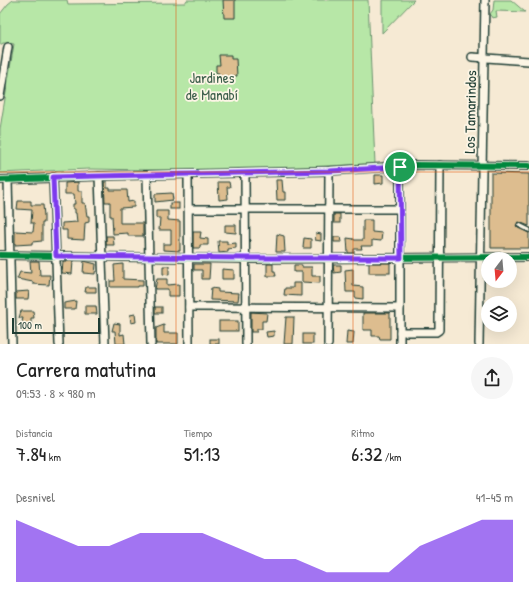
<!DOCTYPE html>
<html lang="es">
<head>
<meta charset="utf-8">
<style>
	body { margin:0; font-family:"Patrick Hand",sans-serif; background:#f6f6f6; color:#222; height:100vh; display:flex; flex-direction:column; font-size:15px; white-space:nowrap }
	* { box-sizing:border-box; margin:0 }
	p { font-size:13px; color:#767676 }
	.icon { flex:none; width:22px; height:22px; fill:none; stroke:currentColor; stroke-width:2; stroke-linecap:round; stroke-linejoin:round }
	.map { position:relative; height:344px; overflow:hidden }
	.side { display:flex; flex-direction:column; background:#fff; flex:1 }
	.side>* { flex:none }
	.needle { width:26px; rotate:196deg }
	.fabs { position:absolute; left:481px; top:252px; display:grid; gap:8px }
	.fabs a { display:grid; place-items:center; width:36px; height:36px; border-radius:50%; background:#fff; box-shadow:0 4px 16px #0002; font-size:20px }
	.scale { position:absolute; left:12px; bottom:10px; width:88px; box-sizing:border-box; padding-left:4px; border:2px solid #1f3d34; border-top:0; font-size:11px; line-height:14px; white-space:nowrap; color:#1f3d34; -webkit-text-stroke:3px #fcf5e5; paint-order:stroke }
	.pin { position:absolute; display:grid; place-items:center; width:34px; height:34px; color:#fff; margin:-17px; border:2px solid #fff; border-radius:50%; box-shadow:0 1px 4px #0007 }
	.round { display:grid; place-items:center; flex:none; width:42px; height:42px; border-radius:21px; background:#f6f6f6 }
	.head { display:flex; align-items:center; justify-content:space-between; height:68px; padding:0 16px }
	h1 { font-size:22px; font-weight:600; line-height:30px }
	.figures { display:grid; grid-template-columns:repeat(3,1fr); gap:6px; height:68px; padding:4px 16px }
	.figures div { display:grid; align-content:center }
	.figures b { font-size:20px; font-weight:600 }
	.figures small { font-size:11px; font-weight:400 }
	.figures p { font-size:11px }
	.chart { height:112px; padding:8px 16px }
	.chart p { display:flex; justify-content:space-between }
	.chart svg { width:100%; height:72px; margin-top:4px; fill:#7c3aed; opacity:.7 }
	.map>svg:first-child { display:block }
	.green { fill:#b7e7a7; stroke:#6b926e }
	.building { fill:#ddbd8f; stroke:#1f3d34 }
	.lines { fill:none; stroke-linecap:round; stroke-linejoin:round }
	.lane-casing { stroke:#1f3d34; stroke-width:6 }
	.street-casing { stroke:#1f3d34; stroke-width:10 }
	.lane { stroke:#fcf5e5; stroke-width:3.5 }
	.street { stroke:#fcf5e5; stroke-width:7 }
	.cycleway-casing { stroke:#fcf5e5; stroke-width:8 }
	.cycleway { stroke:#00873e; stroke-width:6 }
	.route-casing { stroke:#fff; stroke-width:8 }
	.route { stroke:#7c3aed; stroke-width:5 }
	.grid { fill:none; stroke:#e8590c; stroke-width:1; stroke-opacity:0.55 }
	.labels { text-anchor:middle; dominant-baseline:central; stroke-width:3.5; stroke-linejoin:round; paint-order:stroke }
	.park-label { font-size:15px; fill:#3d5f4b; stroke:#fcf5e5 }
	.street-label { font-size:15px; fill:#1f3d34; stroke:#fcf5e5 }
</style>
</head>
<body>
<div class="map">
<svg width="529" height="344" viewBox="0 0 529 344">
	<rect width="100%" height="100%" fill="#f6ead4"/>
	<filter id="ink" filterUnits="userSpaceOnUse"><feTurbulence type="fractalNoise" baseFrequency=".025" numOctaves="2"/><feDisplacementMap in="SourceGraphic" scale="8" xChannelSelector="R" yChannelSelector="G"/><feConvolveMatrix kernelMatrix="1 2 1 2 8 2 1 2 1" color-interpolation-filters="sRGB"/></filter>
	<g filter="url(#ink)">
		<!-- green -->
		<g class="green">
			<polygon points="13,0 67,0 68,4 185,3 187,0 368,0 375,164 211,171 89,169 0,173 0,129 14,44 3,43 0,45 0,14 8,4"/>
			<polygon points="382,0 414,0 382,33"/>
			<polygon points="494,0 511,0 525,12 496,11 497,17 492,18 490,14 493,10"/>
		</g>
		<!-- building -->
		<g class="building">
			<polygon points="223,0 235,0 235,18 224,18"/>
			<polygon points="219,55 231,55 231,59 236,59 237,76 231,76 232,82 220,82 219,73 216,73 216,65 220,65"/>
			<polygon points="491,173 529,174 529,226 519,222 516,225 518,228 529,233 529,248 491,248"/>
			<polygon points="375,175 383,175 383,183 375,184"/>
			<polygon points="276,180 282,180 283,192 285,192 285,200 277,200"/>
			<polygon points="78,182 78,191 82,191 82,203 85,203 87,216 89,216 89,222 85,223 84,240 67,239 67,230 62,230 62,223 77,222 76,213 75,213 75,209 73,209 73,204 75,204 74,194 65,194 65,183"/>
			<polygon points="104,182 107,182 107,188 110,188 110,190 127,190 128,202 134,201 134,207 120,208 120,223 143,223 143,236 128,236 128,233 113,234 112,216 110,216 110,202 105,202"/>
			<polygon points="218,182 229,182 230,187 227,187 228,199 219,200"/>
			<polygon points="172,193 173,200 155,202 155,194"/>
			<polygon points="18,201 31,201 31,205 43,205 44,216 44,223 42,223 42,241 32,242 32,244 15,245 15,231 33,232 34,223 31,223 32,210 17,209"/>
			<rect x="170" y="203" width="9" height="6"/>
			<polygon points="156,211 168,211 168,220 180,221 180,251 163,250 163,244 171,244 171,230 159,230 160,218 156,218"/>
			<rect x="334" y="214" width="6" height="9"/>
			<polygon points="363,220 372,220 372,232 382,233 381,241 372,240 372,246 361,246 362,249 354,249 354,253 348,253 347,238 354,239 354,240 363,240"/>
			<polygon points="225,225 236,225 236,233 225,232"/>
			<polygon points="193,232 201,232 200,238 208,239 208,245 200,245 200,248 193,248"/>
			<polygon points="316,233 321,234 321,241 315,240"/>
			<polygon points="277,234 284,236 285,252 276,252"/>
			<polygon points="106,236 113,236 114,245 106,245"/>
			<polygon points="334,237 341,237 342,242 334,242"/>
			<polygon points="304,238 311,239 311,248 303,248"/>
			<polygon points="218,241 227,241 227,244 236,243 236,248 228,249 228,252 219,253"/>
			<polygon points="30,261 39,261 40,275 50,275 49,285 33,284 33,282 17,279 20,272 31,273"/>
			<polygon points="63,261 73,261 72,274 62,273"/>
			<polygon points="84,261 96,264 95,274 83,273"/>
			<rect x="369" y="263" width="21" height="10"/>
			<polygon points="123,264 123,279 143,280 143,286 138,286 138,287 110,287 110,281 115,281 114,265"/>
			<polygon points="194,264 210,264 209,279 202,279 202,270 194,270"/>
			<polygon points="267,264 273,264 273,271 275,271 276,276 267,276"/>
			<polygon points="294,265 302,265 302,267 312,267 312,276 320,276 320,283 302,282 302,272 294,272"/>
			<polygon points="333,265 341,265 341,272 334,273"/>
			<polygon points="163,266 169,266 169,275 163,274"/>
			<polygon points="222,269 234,270 234,279 222,279"/>
			<polygon points="353,269 353,286 363,287 363,299 355,298 355,292 346,292 345,270"/>
			<polygon points="157,279 167,279 167,285 179,284 179,296 168,296 168,289 155,289"/>
			<polygon points="293,283 301,283 301,296 284,295 285,288 293,288"/>
			<polygon points="86,287 96,287 96,292 85,292"/>
			<polygon points="211,288 218,289 218,292 239,293 238,301 210,300"/>
			<polygon points="29,291 28,299 16,299 16,292"/>
			<polygon points="76,301 75,309 64,309 64,303"/>
			<polygon points="85,306 96,306 97,314 85,314"/>
			<rect x="155" y="307" width="7" height="6"/>
			<polygon points="21,311 33,311 34,318 31,318 31,329 21,326 23,318 19,318"/>
			<polygon points="251,312 267,313 266,321 262,321 262,329 257,329 257,332 251,332"/>
			<polygon points="363,313 390,313 390,339 380,339 379,336 372,336 372,330 363,330"/>
			<polygon points="135,314 136,322 131,323 130,315"/>
			<polygon points="286,317 294,317 293,344 284,344"/>
			<rect x="219" y="321" width="19" height="10"/>
			<polygon points="114,323 120,324 120,335 124,334 125,344 116,344 115,331 112,331"/>
			<polygon points="164,325 164,333 178,333 178,344 156,344 156,328"/>
			<polygon points="274,331 274,336 267,337 266,332"/>
			<polygon points="347,331 354,332 353,344 346,344"/>
			<rect x="303" y="334" width="10" height="10"/>
			<rect x="210" y="339" width="9" height="5"/>
		</g>
		<g class="lines">
			<!-- lane casing -->
			<g class="lane-casing">
				<polyline id="lane" points="519,225 529,230"/>
			</g>
			<!-- street casing -->
			<g class="street-casing">
				<g id="street">
					<polyline points="472,57 529,61"/>
					<polyline points="0,96 8,47"/>
					<polyline points="245,174 246,344"/>
					<polyline points="188,175 189,344"/>
					<polyline points="99,176 105,344"/>
					<polyline points="147,176 151,344"/>
					<polyline points="53,177 59,344"/>
					<polyline points="0,180 104,176 329,171 416,165 529,166"/>
					<polyline points="8,180 12,344"/>
					<polyline points="188,209 400,209"/>
					<polyline points="0,255 246,259 529,257"/>
					<polyline points="189,307 400,308"/>
					<polyline points="400,332 436,332 439,330 440,165"/>
					<polyline points="328,344 329,171"/>
					<polyline points="400,344 400,167"/>
					<polyline points="479,344 485,0"/>
				</g>
			</g>
			<!-- lane -->
			<use href="#lane" class="lane"/>
			<!-- street -->
			<use href="#street" class="street"/>
			<!-- cycleway casing -->
			<g class="cycleway-casing">
				<g id="cycleway">
					<polyline points="0,180 104,176 329,171 416,165 529,166"/>
					<polyline points="0,255 246,259 529,257"/>
				</g>
			</g>
			<!-- cycleway -->
			<use href="#cycleway" class="cycleway"/>
		</g>
	</g>
	<g class="lines" filter="url(#ink)">
		<!-- route casing -->
		<g class="route-casing">
			<polygon id="route" points="400,167 401,258 246,258 56,256 53,177 329,171"/>
		</g>
		<!-- route -->
		<use href="#route" class="route"/>
	</g>
	<!-- grid -->
	<path class="grid" d="M176,0V344M353,0V344M0,172H529"/>
	<g class="labels">
		<!-- park labels -->
		<g class="park-label">
			<text x="212" y="77">Jardines<tspan x="212" dy="17">de Manabí</tspan></text>
		</g>
		<!-- street labels -->
		<g class="street-label">
			<text transform="translate(470 112) rotate(-89)">Los Tamarindos</text>
		</g>
	</g>
</svg>
<div class="fabs">
<a><svg class="needle" viewBox="-14 -14 28 28"><path d="M0-13l5 13h-10z" fill="#e53935"/><path d="M0 13l5-13h-10z" fill="#767676"/></svg></a>
<a><svg class="icon" aria-label="layers" viewBox="0 0 24 24"><path d="M12 4l9 5-9 5-9-5zM3 14l9 5 9-5"/></svg></a>
</div>
<div class="scale">100 m</div>
<div class="pin" style="left:400px;top:167px;background:#1e9e55"><svg class="icon" aria-label="arrive" viewBox="0 0 24 24"><path d="M6 21V4h12l-3 4 3 4H6"/></svg></div>
</div>
<section class="side">
<div class="head"><div><h1>Carrera matutina</h1><p>09:53 · 8 × 980 m</p></div><a class="round"><svg class="icon" aria-label="share" viewBox="0 0 24 24"><path d="M12 15V3M7 8l5-5 5 5M5 13v7h14v-7"/></svg></a></div>
<div class="figures">
<div><p>Distancia</p><b>7.84<small> km</small></b></div>
<div><p>Tiempo</p><b>51:13</b></div>
<div><p>Ritmo</p><b>6:32<small> /km</small></b></div>
</div>
<div class="chart"><p><span>Desnivel</span>41–45 m</p>
<svg viewBox="0 0 160 44" preserveAspectRatio="none"><path d="M0 44V6L10 14L20 22L30 22L40 14L50 14L60 14L70 22L80 30L90 30L100 38L110 38L120 38L130 22L140 14L150 6L160 6V44z"/></svg>
</div>
</section>
</body>
</html>
